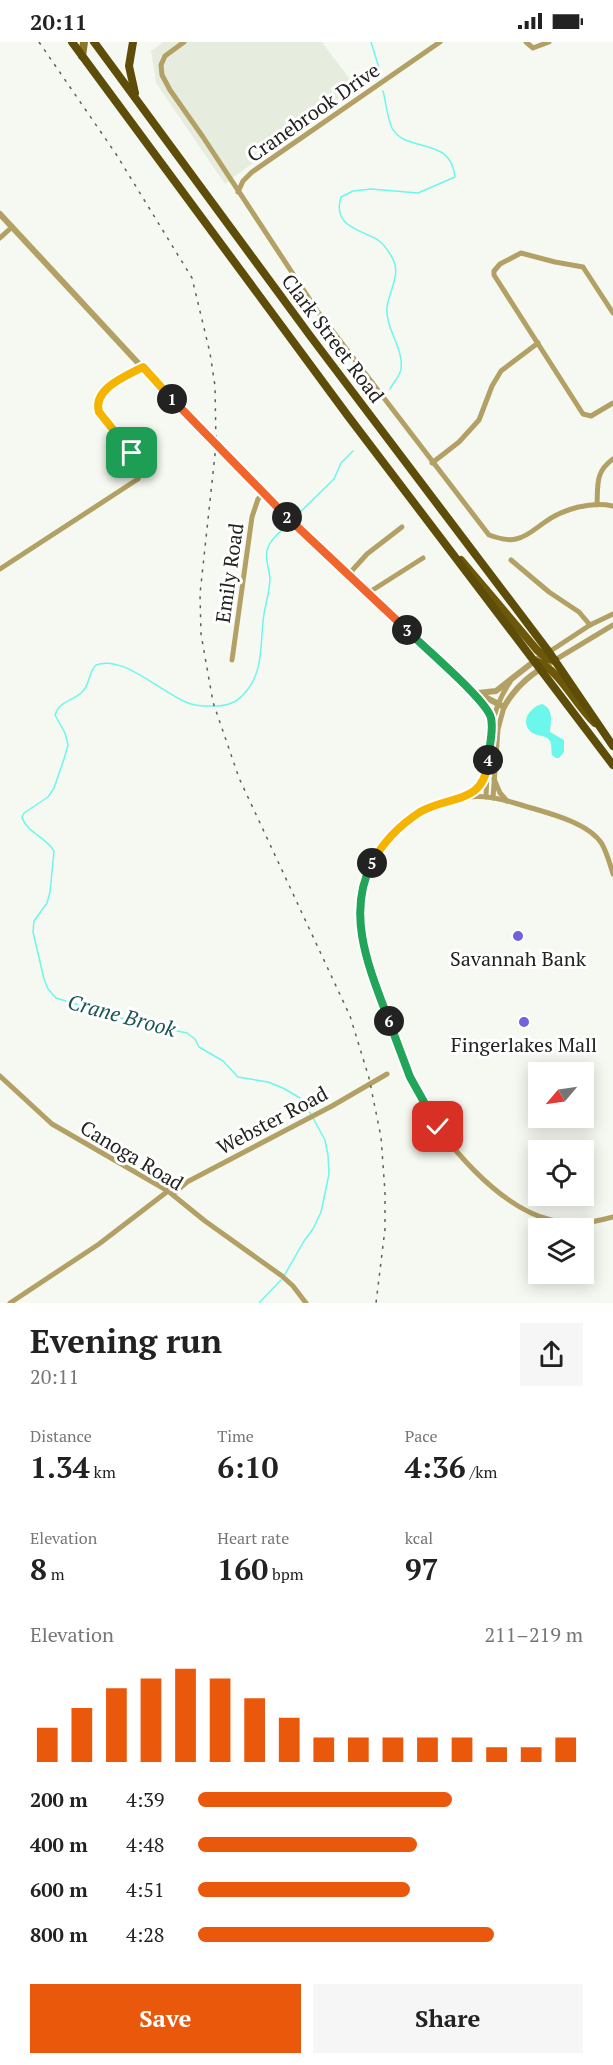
<!DOCTYPE html>
<html lang="en">
<head>
<meta charset="utf-8">
<style>
	body { margin:0; font-family:"PT Serif",serif; background:#f6f6f6; color:#222; height:100vh; display:flex; flex-direction:column; font-size:22px; white-space:nowrap }
	* { box-sizing:border-box; margin:0 }
	p { font-size:20px; color:#767676 }
	.icon { flex:none; width:33px; height:33px; fill:none; stroke:currentColor; stroke-width:2; stroke-linecap:round; stroke-linejoin:round }
	.map { position:relative; height:1261px; overflow:hidden }
	.side { display:flex; flex-direction:column; background:#fff; flex:1 }
	.side>* { flex:none }
	.needle { width:39px; rotate:241deg }
	.buttons { position:absolute; left:528px; top:1020px; display:grid; gap:12px }
	.buttons a { display:grid; place-items:center; width:66px; height:66px; border-radius:0px; background:#fff; box-shadow:0 3px 15px #0003; font-size:30px }
	.pin { position:absolute; display:grid; place-items:center; width:51px; height:51px; color:#fff; margin:-26px; border-radius:12px; box-shadow:0 3px 9px #0006 }
	.km { position:absolute; width:30px; height:30px; margin:-15px; border-radius:50%; background:#222; color:#fff; font-size:16px; line-height:30px; text-align:center }
	.round { display:grid; place-items:center; flex:none; width:63px; height:63px; border-radius:0px; background:#f6f6f6 }
	.summary { display:flex; align-items:center; justify-content:space-between; height:102px; padding:0 30px }
	h1 { font-size:33px; font-weight:700; line-height:45px }
	.figures { display:grid; grid-template-columns:repeat(3,1fr); gap:9px; height:102px; padding:6px 30px }
	.figures div { display:grid; align-content:center }
	.figures b { font-size:30px; font-weight:700 }
	.figures small { font-size:16px; font-weight:400 }
	.figures p { font-size:16px }
	.chart { height:168px; padding:12px 30px }
	.chart p { display:flex; justify-content:space-between }
	.chart svg { width:100%; height:108px; margin-top:6px; stroke:#ea580c; stroke-width:6 }
	.primary-button { display:flex; gap:12px; margin-top:auto; padding:12px 30px }
	.primary-button a { flex:1; height:69px; border-radius:0px; background:#ea580c; color:#fff; font-size:24px; font-weight:700; line-height:69px; text-align:center }
	.primary-button a+a { background:#f6f6f6; color:#222 }
	ul { padding:0 30px; list-style:none; font-size:20px }
	li { display:grid; grid-template-columns:96px 72px 1fr; align-items:center; height:45px }
	li i { height:15px; border-radius:8px; background:#ea580c }
	.status { display:flex; justify-content:space-between; align-items:center; height:42px; padding:0 30px; background:#fff; direction:ltr }
	.status svg { height:16px; fill:currentColor }
	.map>svg:first-child { display:block }
	.built { fill:#e7edde }
	.water { fill:#6cf7ec }
	.lines { fill:none; stroke-linecap:round; stroke-linejoin:round }
	.stream { stroke:#6cf7ec; stroke-width:1.5 }
	.minor { stroke:#b3a065; stroke-width:5 }
	.tertiary { stroke:#b3a065; stroke-width:6 }
	.secondary { stroke:#8c7629; stroke-width:8 }
	.primary { stroke:#6d5809; stroke-width:8 }
	.trunk { stroke:#5e4c09; stroke-width:8 }
	.rail { stroke:#5f615c; stroke-width:1.5; stroke-dasharray:3 6; stroke-linecap:butt }
	.split-1-casing { stroke:#fff; stroke-width:12 }
	.split-2-casing { stroke:#fff; stroke-width:12 }
	.split-3-casing { stroke:#fff; stroke-width:12 }
	.split-4-casing { stroke:#fff; stroke-width:12 }
	.split-5-casing { stroke:#fff; stroke-width:12 }
	.split-6-casing { stroke:#fff; stroke-width:12 }
	.split-7-casing { stroke:#fff; stroke-width:12 }
	.split-1 { stroke:#f5b400; stroke-width:8 }
	.split-2 { stroke:#f0652b; stroke-width:8 }
	.split-3 { stroke:#f0652b; stroke-width:8 }
	.split-4 { stroke:#22a559; stroke-width:8 }
	.split-5 { stroke:#f5b400; stroke-width:8 }
	.split-6 { stroke:#22a559; stroke-width:8 }
	.split-7 { stroke:#22a559; stroke-width:8 }
	.poi-dot { fill:#7062dc; stroke:#fff; stroke-width:2 }
	.labels { text-anchor:middle; dominant-baseline:central; stroke-width:6; stroke-linejoin:round; paint-order:stroke }
	.street-label { font-size:20px; fill:#222320; stroke:#fff }
	.poi-label { font-size:20px; fill:#222320; stroke:#fff }
	.water-label { font-size:21px; font-style:italic; fill:#1b5652; stroke:#fff }
</style>
</head>
<body>
<div class="status"><b>20:11</b><svg viewBox="0 0 49 12"><path d="M0 12V9h3v3zM5 12V6h3v6zM10 12V3h3v9zM15 12V0h3v12zM26 1h20v11H26zM47 4h2v5h-2z"/></svg></div>
<div class="map">
<svg width="613" height="1261" viewBox="0 0 613 1261">
	<rect width="100%" height="100%" fill="#f6f9f1"/>
	<!-- built -->
	<polygon class="built" points="163,0 322,0 355,44 225,142 156,41 151,9"/>
	<!-- water -->
	<path class="water" d="M542,662C554,667 551,679 550,690L564,698V710L559,716H556L552,713C551,709 552,702 550,699C546,692 534,695 529,688C521,677 531,665 542,662Z"/>
	<g class="lines">
		<!-- stream -->
		<g class="stream">
			<polyline points="371,0 379,26 378,31"/>
			<path d="M383,49C386,60 387,75 392,86C406,112 451,93 455,135L418,151L371,147L353,149L341,155C332,184 359,187 378,198C382,201 387,207 390,212C403,230 390,246 387,265C385,287 404,306 401,327C400,334 393,341 390,347"/>
			<polyline points="293,477 334,437 341,421 353,409"/>
			<path d="M290,481C282,488 269,498 267,509C265,517 269,527 270,536C270,548 266,560 264,572C260,596 264,627 248,647C240,658 232,663 218,664C209,664 200,665 191,662C164,654 125,612 96,623C88,631 90,643 82,650C73,659 59,659 55,673L65,691L68,703L64,717L54,746L48,755L24,771L22,775C26,790 46,795 54,809L50,850L47,861L34,879L33,890L44,937L48,947L56,956L131,979L187,991L195,997L199,1005L223,1019L238,1035L268,1040L283,1046L300,1056L311,1072"/>
			<polyline points="284,1234 304,1199 313,1187 321,1170 329,1132 328,1113 325,1098 313,1076"/>
			<polyline points="259,1261 281,1238"/>
		</g>
		<!-- minor -->
		<g class="minor">
			<path d="M184,0L165,14L161,23L162,33L170,48L203,95L318,270L489,493C498,496 507,499 516,497C527,495 536,486 545,480C563,467 591,459 613,464"/>
			<polyline points="526,0 533,6 549,0"/>
			<polyline points="238,150 243,139 252,130 440,0"/>
			<polyline points="0,196 12,185"/>
			<polyline points="613,271 583,225 555,220 521,211 500,222 494,229 494,233 583,372 591,374 613,361"/>
			<polyline points="432,421 459,400 479,378 492,344 501,329 538,301"/>
			<path d="M597,463C598,443 595,430 613,417"/>
			<polyline points="511,518 549,550 579,570 590,583"/>
			<path d="M0,527L138,437L141,428L140,421C104,371 67,362 143,325"/>
			<polyline points="348,533 367,512 402,485"/>
			<polyline points="368,551 423,516"/>
			<polyline points="549,610 590,583 613,572"/>
			<polyline points="232,618 252,475 258,457 263,452"/>
			<polyline points="555,618 613,583"/>
			<polyline points="474,651 486,665 491,677"/>
			<polyline points="494,737 500,751 507,759"/>
			<polyline points="467,755 481,741 486,732"/>
			<path d="M486,755C488,716 486,674 510,640"/>
			<polyline points="493,756 498,687 504,665"/>
			<path d="M613,832C610,822 607,811 602,802C588,779 543,770 518,762C502,757 485,753 469,755C414,760 362,808 359,864C357,899 373,933 384,965C395,995 404,1025 419,1054C443,1100 498,1165 551,1178C572,1184 592,1181 613,1175"/>
			<polyline points="0,1034 52,1082 168,1149 205,1179 282,1234 293,1244 306,1261"/>
			<polyline points="173,1152 187,1140 332,1064 387,1032"/>
			<polyline points="10,1261 99,1202 168,1149"/>
		</g>
		<!-- tertiary -->
		<g class="tertiary">
			<path d="M0,172L190,377L277,466L468,646L504,665C516,643 534,630 555,618"/>
			<polyline points="478,651 496,649 537,617"/>
		</g>
		<!-- secondary -->
		<polyline class="secondary" points="82,14 84,0"/>
		<!-- primary -->
		<g class="primary">
			<polyline points="461,518 537,608 547,617 555,618"/>
			<path d="M535,619C558,625 576,664 595,681"/>
		</g>
		<!-- trunk -->
		<g class="trunk">
			<polyline points="72,0 348,374 613,723"/>
			<polyline points="94,0 311,295 549,610 613,704"/>
			<polyline points="133,0 129,24 135,51"/>
		</g>
		<!-- rail -->
		<polyline class="rail" points="39,0 116,112 192,236 210,311 215,344 216,403 200,552 201,592 213,660 239,736 350,974 369,1036 381,1095 385,1150 385,1187 376,1261"/>
	</g>
	<g class="lines">
		<!-- split-1 casing -->
		<g class="split-1-casing">
			<path id="split-1" d="M132,411L99,370C92,347 126,334 143,325L172,357"/>
		</g>
		<!-- split-2 casing -->
		<g class="split-2-casing">
			<polyline id="split-2" points="172,357 287,475"/>
		</g>
		<!-- split-3 casing -->
		<g class="split-3-casing">
			<polyline id="split-3" points="287,475 407,588"/>
		</g>
		<!-- split-4 casing -->
		<g class="split-4-casing">
			<path id="split-4" d="M407,588C423,605 487,658 491,676C494,688 489,705 488,718"/>
		</g>
		<!-- split-5 casing -->
		<g class="split-5-casing">
			<path id="split-5" d="M372,821C383,800 400,783 420,770C449,753 485,763 488,718"/>
		</g>
		<!-- split-6 casing -->
		<g class="split-6-casing">
			<path id="split-6" d="M372,821C345,873 370,928 389,979"/>
		</g>
		<!-- split-7 casing -->
		<g class="split-7-casing">
			<polyline id="split-7" points="389,979 410,1035 438,1085"/>
		</g>
		<!-- split-1 -->
		<use href="#split-1" class="split-1"/>
		<!-- split-2 -->
		<use href="#split-2" class="split-2"/>
		<!-- split-3 -->
		<use href="#split-3" class="split-3"/>
		<!-- split-4 -->
		<use href="#split-4" class="split-4"/>
		<!-- split-5 -->
		<use href="#split-5" class="split-5"/>
		<!-- split-6 -->
		<use href="#split-6" class="split-6"/>
		<!-- split-7 -->
		<use href="#split-7" class="split-7"/>
	</g>
	<!-- markers -->
	<g class="poi-dot">
		<circle cx="518" cy="894" r="6"/>
		<circle cx="524" cy="980" r="6"/>
	</g>
	<g class="labels">
		<!-- street labels -->
		<g class="street-label">
			<text transform="translate(313 70) rotate(-35)">Cranebrook Drive</text>
			<text transform="translate(333 296) rotate(53)">Clark Street Road</text>
			<text transform="translate(229 531) rotate(-82)">Emily Road</text>
			<text transform="translate(272 1078) rotate(-28)">Webster Road</text>
			<text transform="translate(132 1113) rotate(31)">Canoga Road</text>
		</g>
		<!-- poi labels -->
		<g class="poi-label">
			<text x="518" y="916">Savannah Bank</text>
			<text x="524" y="1002">Fingerlakes Mall</text>
		</g>
		<!-- water labels -->
		<g class="water-label">
			<text transform="translate(122 973) rotate(15)">Crane Brook</text>
		</g>
	</g>
</svg>
<div class="buttons">
<a><svg class="needle" viewBox="-14 -14 28 28"><path d="M0-13l5 13h-10z" fill="#e53935"/><path d="M0 13l5-13h-10z" fill="#767676"/></svg></a>
<a><svg class="icon" aria-label="locate" viewBox="0 0 24 24"><circle cx="12" cy="12" r="6"/><path d="M12 2v4M12 18v4M2 12h4M18 12h4"/></svg></a>
<a><svg class="icon" aria-label="layers" viewBox="0 0 24 24"><path d="M12 4l9 5-9 5-9-5zM3 14l9 5 9-5"/></svg></a>
</div>
<div class="pin" style="left:132px;top:411px;background:#1e9e55"><svg class="icon" aria-label="arrive" viewBox="0 0 24 24"><path d="M6 21V4h12l-3 4 3 4H6"/></svg></div>
<div class="pin" style="left:438px;top:1085px;background:#d93025"><svg class="icon" aria-label="check" viewBox="0 0 24 24"><path d="M5 12l5 5 9-10"/></svg></div>
<b class="km" style="left:172px;top:357px">1</b>
<b class="km" style="left:287px;top:475px">2</b>
<b class="km" style="left:407px;top:588px">3</b>
<b class="km" style="left:488px;top:718px">4</b>
<b class="km" style="left:372px;top:821px">5</b>
<b class="km" style="left:389px;top:979px">6</b>
</div>
<section class="side">
<div class="summary"><div><h1>Evening run</h1><p>20:11</p></div><a class="round"><svg class="icon" aria-label="share" viewBox="0 0 24 24"><path d="M12 15V3M7 8l5-5 5 5M5 13v7h14v-7"/></svg></a></div>
<div class="figures">
<div><p>Distance</p><b>1.34<small> km</small></b></div>
<div><p>Time</p><b>6:10</b></div>
<div><p>Pace</p><b>4:36<small> /km</small></b></div>
</div>
<div class="figures">
<div><p>Elevation</p><b>8<small> m</small></b></div>
<div><p>Heart rate</p><b>160<small> bpm</small></b></div>
<div><p>kcal</p><b>97</b></div>
</div>
<div class="chart"><p><span>Elevation</span>211–219 m</p>
<svg viewBox="0 0 160 44" preserveAspectRatio="none"><path d="M5 44V30M15 44V22M25 44V14M35 44V10M45 44V6M55 44V10M65 44V18M75 44V26M85 44V34M95 44V34M105 44V34M115 44V34M125 44V34M135 44V38M145 44V38M155 44V34"/></svg>
</div>
<ul>
<li><b>200 m</b>4:39<i style="width:66%"></i></li>
<li><b>400 m</b>4:48<i style="width:57%"></i></li>
<li><b>600 m</b>4:51<i style="width:55%"></i></li>
<li><b>800 m</b>4:28<i style="width:77%"></i></li>
</ul>
<div class="primary-button"><a>Save</a><a>Share</a></div>
</section>
</body>
</html>
